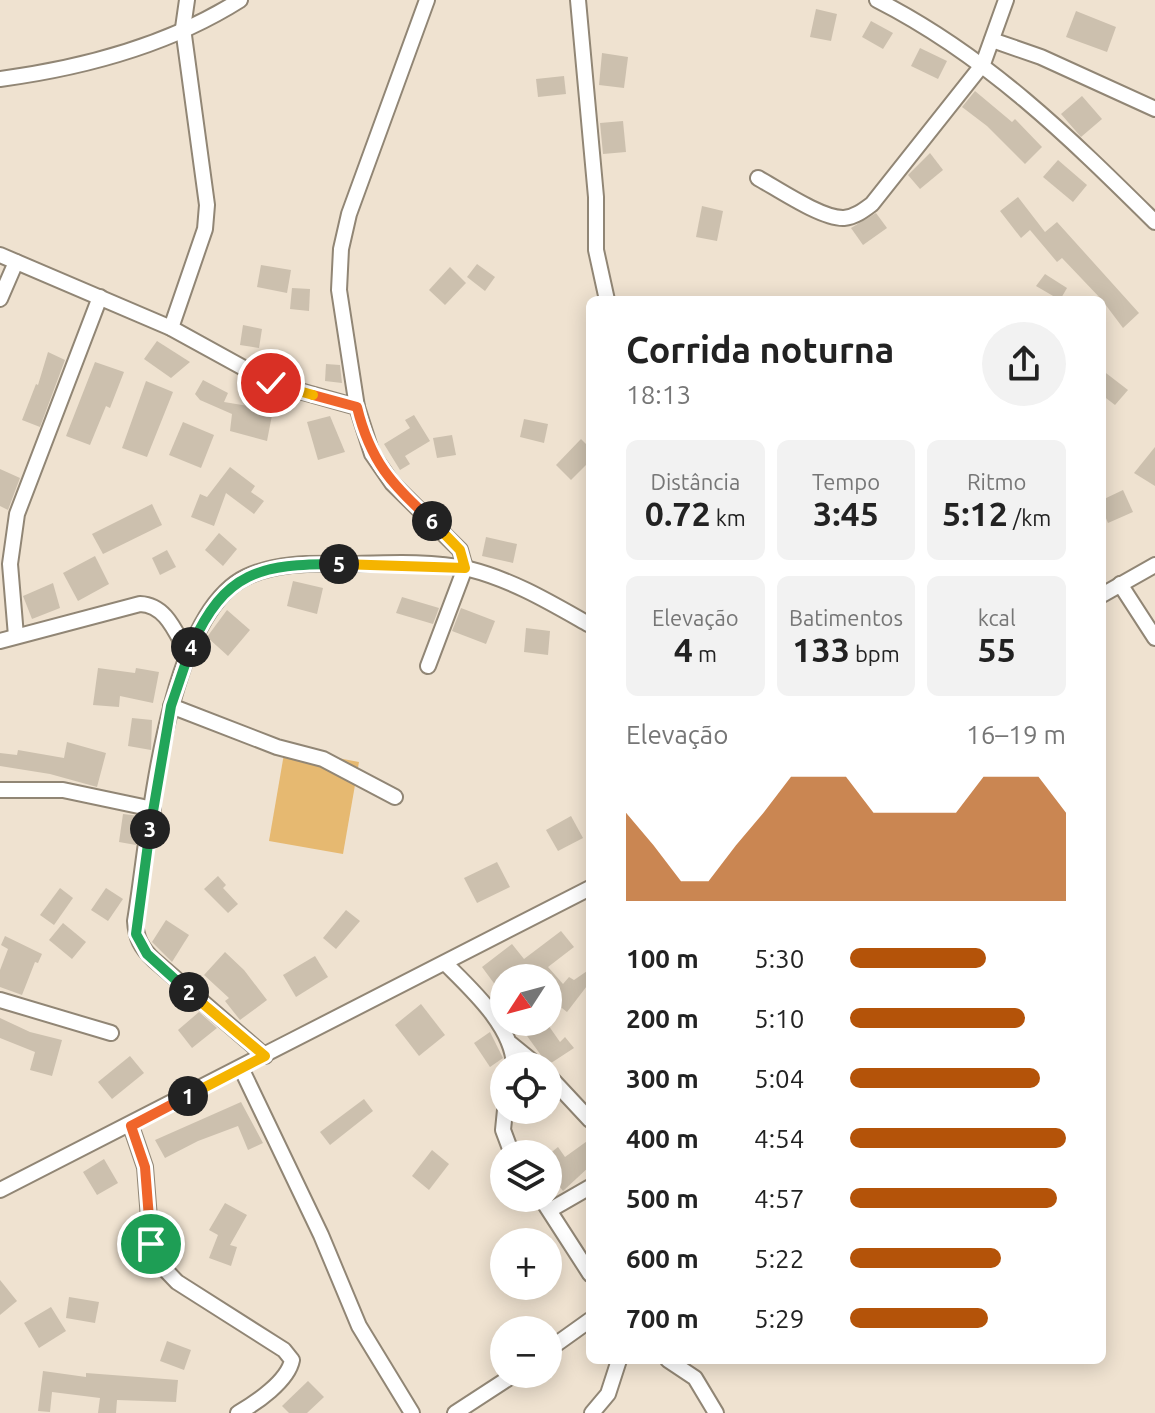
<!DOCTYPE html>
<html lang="pt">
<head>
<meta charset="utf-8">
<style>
	body { margin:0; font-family:Ubuntu,sans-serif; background:#f2f2f2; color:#222; height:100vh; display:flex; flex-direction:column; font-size:30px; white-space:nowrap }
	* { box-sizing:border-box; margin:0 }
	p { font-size:26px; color:#767676 }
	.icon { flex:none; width:44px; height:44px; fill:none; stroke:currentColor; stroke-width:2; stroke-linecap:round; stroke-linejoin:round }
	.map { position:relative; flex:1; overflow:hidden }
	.drawer { position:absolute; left:586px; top:296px; width:520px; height:1068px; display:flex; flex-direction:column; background:#fff; border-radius:12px; box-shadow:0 4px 20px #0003 }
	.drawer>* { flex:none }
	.needle { width:52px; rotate:234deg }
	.tools { position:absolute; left:490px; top:964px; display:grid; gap:16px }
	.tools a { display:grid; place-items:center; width:72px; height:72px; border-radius:50%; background:#fff; box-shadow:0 4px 20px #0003; font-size:40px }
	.pin { position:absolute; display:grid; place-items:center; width:68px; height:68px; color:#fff; margin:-34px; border:4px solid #fff; border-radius:50%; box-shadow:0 2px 8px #0007 }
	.km { position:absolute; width:40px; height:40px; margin:-20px; border-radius:50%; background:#222; color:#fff; font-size:22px; line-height:40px; text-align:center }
	.round { display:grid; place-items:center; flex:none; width:84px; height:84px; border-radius:42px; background:#f2f2f2 }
	.overview { display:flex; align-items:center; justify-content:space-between; height:136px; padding:0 40px }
	h1 { font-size:36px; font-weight:700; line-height:60px }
	.metrics { display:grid; grid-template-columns:repeat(3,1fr); gap:12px; height:136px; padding:8px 40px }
	.metrics div { display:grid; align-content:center; border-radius:12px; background:#f2f2f2; text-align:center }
	.metrics b { font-size:34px; font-weight:700 }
	.metrics small { font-size:22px; font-weight:400 }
	.metrics p { font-size:22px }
	.chart { height:224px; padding:16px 40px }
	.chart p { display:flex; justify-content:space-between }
	.chart svg { width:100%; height:144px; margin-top:8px; fill:#b45309; opacity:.7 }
	ul { padding:0 40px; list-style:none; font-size:26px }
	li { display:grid; grid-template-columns:128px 96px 1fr; align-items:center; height:60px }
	li i { height:20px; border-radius:10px; background:#b45309 }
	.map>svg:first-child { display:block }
	.green { fill:#e6b971 }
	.building { fill:#ccc0ae }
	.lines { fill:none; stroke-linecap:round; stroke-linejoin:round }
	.minor-casing { stroke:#918675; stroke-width:18 }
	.minor { stroke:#fff; stroke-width:14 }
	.split-1-casing { stroke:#fff; stroke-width:16 }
	.split-2-casing { stroke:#fff; stroke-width:16 }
	.split-3-casing { stroke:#fff; stroke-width:16 }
	.split-4-casing { stroke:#fff; stroke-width:16 }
	.split-5-casing { stroke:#fff; stroke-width:16 }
	.split-6-casing { stroke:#fff; stroke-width:16 }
	.split-7-casing { stroke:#fff; stroke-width:16 }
	.split-8-casing { stroke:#fff; stroke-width:16 }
	.split-1 { stroke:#f0652b; stroke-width:10 }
	.split-2 { stroke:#f5b400; stroke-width:10 }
	.split-3 { stroke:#22a559; stroke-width:10 }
	.split-4 { stroke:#22a559; stroke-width:10 }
	.split-5 { stroke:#22a559; stroke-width:10 }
	.split-6 { stroke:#f5b400; stroke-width:10 }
	.split-7 { stroke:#f0652b; stroke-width:10 }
	.split-8 { stroke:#f5b400; stroke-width:10 }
</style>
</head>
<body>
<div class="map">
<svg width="1155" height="1413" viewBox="0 0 1155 1413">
	<rect width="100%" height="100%" fill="#efe2d0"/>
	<!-- green -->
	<polygon class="green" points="285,748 359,762 343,854 269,841"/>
	<!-- building -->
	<g class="building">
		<polygon points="816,9 837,14 831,41 810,37"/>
		<polygon points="1076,11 1116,27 1107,52 1066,37"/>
		<polygon points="871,21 893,33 883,49 862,37"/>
		<polygon points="920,48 947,61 938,79 911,66"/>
		<polygon points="602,53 628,57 624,88 599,85"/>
		<polygon points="564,76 566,94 538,97 536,79"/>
		<polygon points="975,91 1012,122 1015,119 1042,147 1025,164 987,126 962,107"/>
		<polygon points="1082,96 1102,119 1081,137 1061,114"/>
		<polygon points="623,121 626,152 603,154 600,123"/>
		<polygon points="930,153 943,170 920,189 908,175"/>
		<polygon points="1058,160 1087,185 1073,202 1043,177"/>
		<polygon points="1018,197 1045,232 1057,222 1139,313 1123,328 1102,300 1062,258 1057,262 1030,230 1021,238 1000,211"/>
		<polygon points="702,206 723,211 717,241 696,237"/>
		<polygon points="876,213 887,228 863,245 851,228"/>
		<polygon points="477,264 495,277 485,291 467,277"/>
		<polygon points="261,265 291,270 287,293 257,287"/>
		<polygon points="450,267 466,283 445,305 429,290"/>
		<polygon points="1045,274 1067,288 1060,300 1036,286"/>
		<polygon points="292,288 310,289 309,311 290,309"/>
		<polygon points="243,325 262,329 259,348 240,345"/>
		<polygon points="157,341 190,362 171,378 144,359"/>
		<polygon points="48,352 65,360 40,427 22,420 36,384 38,385"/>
		<polygon points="95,362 124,372 110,408 106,406 90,445 66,436"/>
		<polygon points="326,364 340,365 342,383 325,381"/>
		<polygon points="1102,370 1128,390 1115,405 1102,395"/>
		<polygon points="203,380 228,393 224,402 273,410 267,441 230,431 232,414 200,400 195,394"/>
		<polygon points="146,381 173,392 147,457 122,448"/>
		<polygon points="414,415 430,441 405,456 410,464 400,470 384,444 410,428 405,420"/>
		<polygon points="330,416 345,452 318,460 307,422"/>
		<polygon points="524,419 548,424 544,443 520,437"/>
		<polygon points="183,422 214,435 201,468 169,455"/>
		<polygon points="452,435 456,455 437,458 433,438"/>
		<polygon points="581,439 590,448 590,461 571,480 556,465"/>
		<polygon points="1155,447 1155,486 1134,473"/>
		<polygon points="230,467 255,486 251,492 264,501 254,514 226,493 214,526 191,517 200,494 207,497"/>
		<polygon points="0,469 20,478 8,510 0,506"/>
		<polygon points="1123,490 1133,512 1108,523 1102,509 1102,500"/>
		<polygon points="152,504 162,525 103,554 92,534"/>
		<polygon points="219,533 237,549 223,566 205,550"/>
		<polygon points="486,537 517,544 513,563 482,556"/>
		<polygon points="167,550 176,567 160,575 152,558"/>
		<polygon points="95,556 109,584 78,601 63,573"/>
		<polygon points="293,581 323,588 317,614 287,606"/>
		<polygon points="53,583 60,608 32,619 23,596"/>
		<polygon points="402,597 439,608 433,624 396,613"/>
		<polygon points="461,608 495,621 486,644 452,631"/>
		<polygon points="227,610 250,630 228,656 207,637"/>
		<polygon points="526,628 550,631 548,655 524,652"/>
		<polygon points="98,668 135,673 136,668 159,672 153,703 120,696 119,707 93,705"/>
		<polygon points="132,718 152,720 151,750 128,746"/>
		<polygon points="67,742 106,753 97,787 50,774 0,766 0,753 17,755 18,750 64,758"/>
		<polygon points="123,814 140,816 136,845 119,842"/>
		<polygon points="571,816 583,838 558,851 546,830"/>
		<polygon points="497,862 510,887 477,903 464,878"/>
		<polygon points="218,876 226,885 223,888 238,904 228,913 204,889"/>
		<polygon points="60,888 73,898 54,925 40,915"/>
		<polygon points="106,888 123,899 108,921 91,910"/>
		<polygon points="346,910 360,921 336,949 323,938"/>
		<polygon points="166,920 189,935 172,962 152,942"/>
		<polygon points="63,923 86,942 72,959 49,940"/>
		<polygon points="561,931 574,947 548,967 563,984 569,977 574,980 590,969 590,982 567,1012 548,997 548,978 504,978 496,986 482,967 512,944 524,959"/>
		<polygon points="5,936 42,954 38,963 35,962 22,995 0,987 0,970 8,949 1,945"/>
		<polygon points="225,952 244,970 267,1000 240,1020 225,1001 229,998 204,975"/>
		<polygon points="315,956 328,977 296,997 283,975"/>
		<polygon points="421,1004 445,1035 419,1056 395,1025"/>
		<polygon points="199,1012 217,1028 192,1048 178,1030"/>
		<polygon points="0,1018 30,1032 62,1040 52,1076 30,1070 35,1052 0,1038"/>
		<polygon points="517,1022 546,1022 560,1042 565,1037 574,1048 548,1065"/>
		<polygon points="490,1032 503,1058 490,1067 474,1043"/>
		<polygon points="130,1056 144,1073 112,1099 98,1082"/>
		<polygon points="364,1099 373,1111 330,1145 320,1132"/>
		<polygon points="241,1102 263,1143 248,1150 238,1126 198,1141 165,1158 155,1140"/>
		<polygon points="590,1139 590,1166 563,1191 548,1171 548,1155 558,1147 565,1157"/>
		<polygon points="432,1150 449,1164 429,1190 412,1176"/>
		<polygon points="104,1159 118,1183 97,1195 83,1172"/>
		<polygon points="225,1203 247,1215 230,1245 237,1247 231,1266 209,1258 218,1235 209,1230"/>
		<polygon points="0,1280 17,1301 0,1315"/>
		<polygon points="69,1297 99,1302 95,1323 66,1318"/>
		<polygon points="51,1307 66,1331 39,1348 24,1323"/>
		<polygon points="167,1341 191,1350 184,1370 160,1361"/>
		<polygon points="43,1371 86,1377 86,1373 178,1380 176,1402 117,1400 116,1413 98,1413 100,1398 52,1392 50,1412 38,1411"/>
		<polygon points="308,1381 324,1397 307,1413 289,1413 282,1406"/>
	</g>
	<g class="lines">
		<!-- minor casing -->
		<g class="minor-casing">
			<g id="minor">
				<polyline points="427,0 349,214 341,249 339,290 357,407 372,454 392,483 460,550 465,568 428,666"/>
				<polyline points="578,0 596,197 596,250 607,300"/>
				<path d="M877,0C987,56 1068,136 1155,222"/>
				<polyline points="992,40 1041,57 1155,109"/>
				<path d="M0,79C82,68 169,45 240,0"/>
				<path d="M758,178C778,189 822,219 844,218C855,217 864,210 872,204L983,64L1006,0"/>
				<polyline points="0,255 171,328 271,383 357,407"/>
				<polyline points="0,299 16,262"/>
				<polyline points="171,328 205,229 207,205 183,28 187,0"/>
				<polyline points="1120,584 1155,638"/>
				<polyline points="1102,595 1155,565"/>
				<polyline points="16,636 10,564 17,514 100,297"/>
				<path d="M0,641L140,604C167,605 176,634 188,654"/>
				<polyline points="171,706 277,747 323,759 395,797"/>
				<polyline points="0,790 63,790 153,809"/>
				<path d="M446,964C472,990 513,1027 514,1066"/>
				<polyline points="0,1000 111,1033"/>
				<polyline points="511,1044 538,1066"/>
				<path d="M265,1056L154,960C141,948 136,938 135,921C149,838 164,616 246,577C280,561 317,564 353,564C390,563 433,561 469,569C513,580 551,603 590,625"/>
				<polyline points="241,1068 321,1235 359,1326 412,1413"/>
				<polyline points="548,1075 590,1120"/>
				<polyline points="505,1110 503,1130 512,1154"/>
				<path d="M131,1126L145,1167L151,1244L156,1260L177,1282L284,1350L292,1360C288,1381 256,1403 238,1413"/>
				<polyline points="0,1190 590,888"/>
				<polyline points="541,1198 590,1274"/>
				<polyline points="550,1210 590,1187"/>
				<polyline points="548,1350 590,1320"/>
				<polyline points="668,1360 695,1378 716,1413"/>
				<polyline points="455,1413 515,1374"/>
				<polyline points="592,1413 608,1394 619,1360"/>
			</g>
		</g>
		<!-- minor -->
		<use href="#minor" class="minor"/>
	</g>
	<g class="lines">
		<!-- split-1 casing -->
		<g class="split-1-casing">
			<polyline id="split-1" points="151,1244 145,1167 131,1126 188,1096"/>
		</g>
		<!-- split-2 casing -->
		<g class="split-2-casing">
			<polyline id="split-2" points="188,1096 265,1056 189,992"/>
		</g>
		<!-- split-3 casing -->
		<g class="split-3-casing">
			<polyline id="split-3" points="150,829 136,934 147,954 189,992"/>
		</g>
		<!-- split-4 casing -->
		<g class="split-4-casing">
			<polyline id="split-4" points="150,829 171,706 191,647"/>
		</g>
		<!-- split-5 casing -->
		<g class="split-5-casing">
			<path id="split-5" d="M191,647C225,571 260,564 339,564"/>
		</g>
		<!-- split-6 casing -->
		<g class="split-6-casing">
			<polyline id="split-6" points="339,564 465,568 460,550 432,521"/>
		</g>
		<!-- split-7 casing -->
		<g class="split-7-casing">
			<path id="split-7" d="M313,395L357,407C370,461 392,485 432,521"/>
		</g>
		<!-- split-8 casing -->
		<g class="split-8-casing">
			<polyline id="split-8" points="271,383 313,395"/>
		</g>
		<!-- split-1 -->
		<use href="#split-1" class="split-1"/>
		<!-- split-2 -->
		<use href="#split-2" class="split-2"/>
		<!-- split-3 -->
		<use href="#split-3" class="split-3"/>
		<!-- split-4 -->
		<use href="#split-4" class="split-4"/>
		<!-- split-5 -->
		<use href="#split-5" class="split-5"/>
		<!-- split-6 -->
		<use href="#split-6" class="split-6"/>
		<!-- split-7 -->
		<use href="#split-7" class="split-7"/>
		<!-- split-8 -->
		<use href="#split-8" class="split-8"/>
	</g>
</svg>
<div class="tools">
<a><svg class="needle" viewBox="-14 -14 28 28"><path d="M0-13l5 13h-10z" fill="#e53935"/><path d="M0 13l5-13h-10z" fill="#767676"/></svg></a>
<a><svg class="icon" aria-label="locate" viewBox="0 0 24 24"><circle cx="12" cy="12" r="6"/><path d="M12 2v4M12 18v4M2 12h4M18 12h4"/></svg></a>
<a><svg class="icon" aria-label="layers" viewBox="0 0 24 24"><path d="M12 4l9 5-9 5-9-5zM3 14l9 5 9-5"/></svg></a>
<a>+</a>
<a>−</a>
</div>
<div class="pin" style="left:151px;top:1244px;background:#1e9e55"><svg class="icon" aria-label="arrive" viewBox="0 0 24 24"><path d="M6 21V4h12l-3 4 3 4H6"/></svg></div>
<div class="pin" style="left:271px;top:383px;background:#d93025"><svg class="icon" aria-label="check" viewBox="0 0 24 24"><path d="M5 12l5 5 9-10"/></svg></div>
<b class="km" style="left:188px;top:1096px">1</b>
<b class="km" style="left:189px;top:992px">2</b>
<b class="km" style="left:150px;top:829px">3</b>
<b class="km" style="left:191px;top:647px">4</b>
<b class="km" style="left:339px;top:564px">5</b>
<b class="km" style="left:432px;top:521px">6</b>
<section class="drawer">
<div class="overview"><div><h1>Corrida noturna</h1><p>18:13</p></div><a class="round"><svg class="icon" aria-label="share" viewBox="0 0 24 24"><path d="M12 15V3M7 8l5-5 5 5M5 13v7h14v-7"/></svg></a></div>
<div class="metrics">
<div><p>Distância</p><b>0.72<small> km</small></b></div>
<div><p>Tempo</p><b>3:45</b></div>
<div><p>Ritmo</p><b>5:12<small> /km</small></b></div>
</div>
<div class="metrics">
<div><p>Elevação</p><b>4<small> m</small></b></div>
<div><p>Batimentos</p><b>133<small> bpm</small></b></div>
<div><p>kcal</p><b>55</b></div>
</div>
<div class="chart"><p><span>Elevação</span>16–19 m</p>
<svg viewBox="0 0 160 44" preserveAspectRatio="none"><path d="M0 44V17L10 27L20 38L30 38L40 27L50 17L60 6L70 6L80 6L90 17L100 17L110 17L120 17L130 6L140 6L150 6L160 17V44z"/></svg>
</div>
<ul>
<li><b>100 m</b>5:30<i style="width:63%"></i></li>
<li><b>200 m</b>5:10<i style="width:81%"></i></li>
<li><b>300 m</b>5:04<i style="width:88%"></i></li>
<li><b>400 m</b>4:54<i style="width:100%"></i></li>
<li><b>500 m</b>4:57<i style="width:96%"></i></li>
<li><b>600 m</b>5:22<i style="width:70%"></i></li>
<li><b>700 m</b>5:29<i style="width:64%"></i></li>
</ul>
</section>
</div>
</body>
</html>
